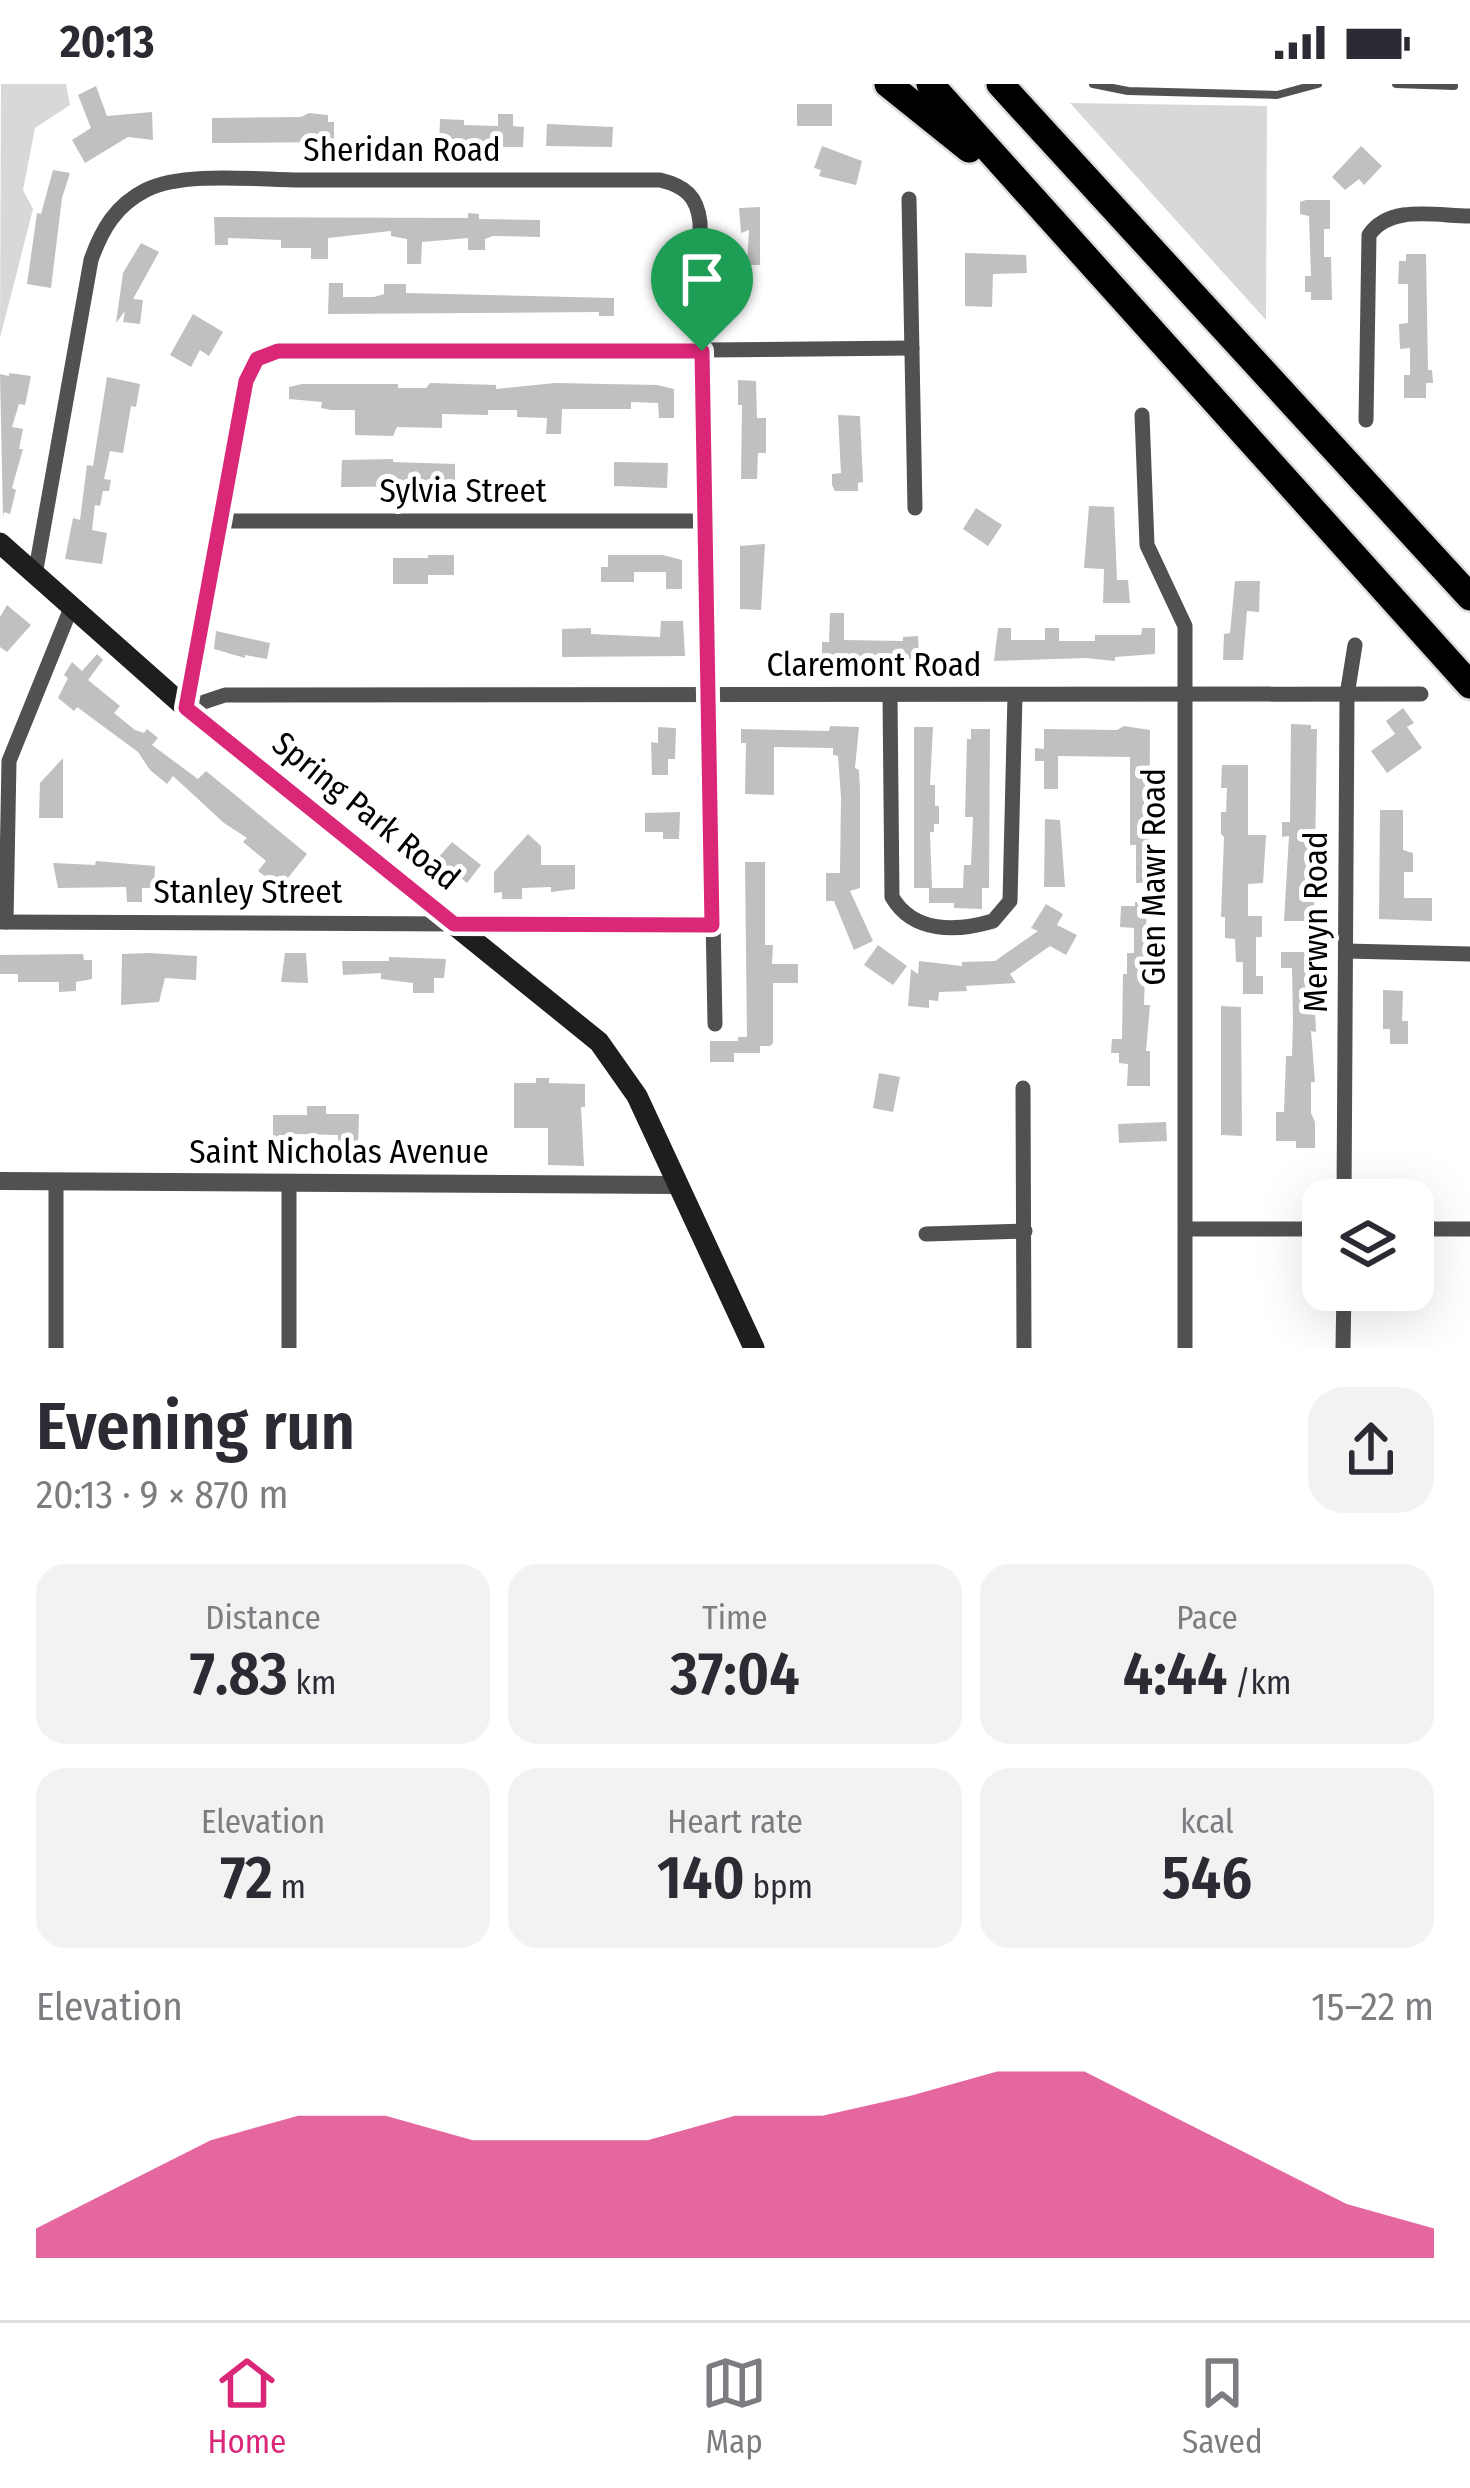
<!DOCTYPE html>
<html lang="en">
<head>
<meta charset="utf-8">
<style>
	body { margin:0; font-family:"Fira Sans Condensed",sans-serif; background:#f2f2f3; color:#2b2b33; height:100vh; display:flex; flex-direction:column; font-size:45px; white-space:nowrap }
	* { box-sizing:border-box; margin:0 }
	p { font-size:39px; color:#7c7c81 }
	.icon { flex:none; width:66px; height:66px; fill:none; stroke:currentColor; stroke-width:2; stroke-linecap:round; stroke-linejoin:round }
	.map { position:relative; height:1264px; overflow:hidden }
	.sheet { display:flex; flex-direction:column; background:#fff; flex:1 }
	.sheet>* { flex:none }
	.buttons { position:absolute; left:1302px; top:1095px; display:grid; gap:24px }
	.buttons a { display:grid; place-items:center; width:132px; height:132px; border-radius:24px; background:#fff; box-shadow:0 12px 48px #0002; font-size:60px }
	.pin { position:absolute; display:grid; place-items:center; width:102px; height:102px; color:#fff; margin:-123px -51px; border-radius:50% 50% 50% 0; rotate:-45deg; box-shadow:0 0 12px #0007 }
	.pin .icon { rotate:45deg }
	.round { display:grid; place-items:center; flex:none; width:126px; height:126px; border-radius:36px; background:#f2f2f3 }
	.headline { display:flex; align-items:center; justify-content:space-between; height:204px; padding:0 36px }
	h1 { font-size:66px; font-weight:600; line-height:90px }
	.stats { display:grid; grid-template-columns:repeat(3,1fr); gap:18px; height:204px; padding:12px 36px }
	.stats div { display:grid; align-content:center; border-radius:30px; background:#f2f2f3; text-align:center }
	.stats b { font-size:60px; font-weight:600 }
	.stats small { font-size:33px; font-weight:400 }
	.stats p { font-size:33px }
	.chart { height:336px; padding:24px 36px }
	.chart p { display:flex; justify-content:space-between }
	.chart svg { width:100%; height:216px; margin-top:12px; fill:#db2777; opacity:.7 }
	.status { display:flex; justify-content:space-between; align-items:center; height:84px; padding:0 60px; background:#fff; direction:ltr }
	.status svg { height:33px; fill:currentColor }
	.tab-bar { display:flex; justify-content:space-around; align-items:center; height:168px; border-top:3px solid #e1e1e2; background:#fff; font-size:33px; color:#7c7c81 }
	.tab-bar a { display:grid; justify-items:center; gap:6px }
	.tab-bar .current { color:#db2777 }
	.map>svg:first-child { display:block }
	.green { fill:#d8d8d8 }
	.building { fill:#c0c0c0 }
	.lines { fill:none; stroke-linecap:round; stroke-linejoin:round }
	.motorway-casing { stroke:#dbdbdb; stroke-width:32 }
	.service { stroke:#515151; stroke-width:8 }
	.minor { stroke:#515151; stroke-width:15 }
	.tertiary { stroke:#515151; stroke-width:18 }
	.secondary { stroke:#1e1e1e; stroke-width:21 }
	.motorway { stroke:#000; stroke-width:27 }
	.route-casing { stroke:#fff; stroke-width:24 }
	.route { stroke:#db2777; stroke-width:15 }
	.labels { text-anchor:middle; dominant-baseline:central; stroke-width:10; stroke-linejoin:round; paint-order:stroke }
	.street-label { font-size:33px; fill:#000; stroke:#fff }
</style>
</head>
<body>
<div class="status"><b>20:13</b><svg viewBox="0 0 49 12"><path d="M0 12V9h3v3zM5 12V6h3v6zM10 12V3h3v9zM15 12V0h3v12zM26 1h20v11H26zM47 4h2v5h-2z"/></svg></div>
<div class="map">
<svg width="1470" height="1264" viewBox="0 0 1470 1264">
	<rect width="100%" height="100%" fill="#fff"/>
	<!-- green -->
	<g class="green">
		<polygon points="1,0 66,0 70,21 35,44 23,106 33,125 0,254"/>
		<polygon points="1070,19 1267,22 1266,236"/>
	</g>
	<!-- building -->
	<g class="building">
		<polygon points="96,2 107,32 152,28 153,56 128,53 85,79 72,56 91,44 78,11"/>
		<rect x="797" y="20" width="35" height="22"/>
		<polygon points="309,29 328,31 328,38 334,38 334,58 212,59 212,34 301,33"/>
		<polygon points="498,30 513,30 513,42 524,43 523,63 439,63 440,35 464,36 464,41 498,42"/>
		<polygon points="547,40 613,43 612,63 546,62"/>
		<polygon points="822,62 862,77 856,101 819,92 821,86 814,84"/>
		<polygon points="1361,62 1382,82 1364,101 1359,95 1345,106 1332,93"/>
		<polygon points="53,86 70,89 62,114 51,204 27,200 37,129 41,130"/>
		<polygon points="1306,116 1330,116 1330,145 1324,145 1324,173 1331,173 1332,216 1311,216 1311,208 1305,208 1305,192 1311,192 1309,132 1300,130 1300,118"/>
		<polygon points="760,123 760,181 747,181 749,146 741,149 739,124"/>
		<polygon points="468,129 479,130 479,135 540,136 540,153 493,152 485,155 485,166 468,166 468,154 422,158 421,180 407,180 407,155 391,152 391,147 328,154 328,175 311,175 311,164 281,164 281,156 228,154 228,161 215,161 214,133 468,134"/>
		<polygon points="141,159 159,168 133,215 143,216 140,240 123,238 125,227 116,239 123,189"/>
		<polygon points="965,169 1026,171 1027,189 993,190 992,223 965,222"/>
		<polygon points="1406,170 1426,170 1428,286 1432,286 1433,299 1426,299 1426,314 1404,314 1404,291 1410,291 1410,264 1400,265 1399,240 1408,239 1408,200 1398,200 1399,177 1406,177"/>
		<polygon points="329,199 343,199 343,213 374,213 384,210 384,200 406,200 406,209 614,214 614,232 599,232 599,228 328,230"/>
		<polygon points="193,230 223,248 209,272 200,266 191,283 170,271"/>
		<polygon points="9,289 31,292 25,321 19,320 12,343 23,345 19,365 23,365 12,404 16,406 10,430 4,428 3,433 0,290 9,292"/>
		<polygon points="107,293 140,300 136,323 131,322 123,369 110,367 104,395 111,396 109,407 103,407 100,422 95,421 92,446 107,449 102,480 65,475 73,434 80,436 87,381 93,382"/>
		<polygon points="738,296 756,297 757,334 766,334 766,369 758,369 757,395 741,395 742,321 738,321"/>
		<polygon points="430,299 496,301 496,305 555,299 657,301 674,305 674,334 659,334 658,319 631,318 631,325 562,325 561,350 546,350 547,334 517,333 517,326 488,326 488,331 442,330 442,344 397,343 393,352 355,351 355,326 331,326 321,324 322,318 289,315 289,303 302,300 398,300 398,304 426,304"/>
		<polygon points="838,331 860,332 863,398 858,399 858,407 835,407 832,401 832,390 841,389"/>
		<polygon points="393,375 393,378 455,380 455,402 341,403 342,376"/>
		<polygon points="614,378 668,379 667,404 614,402"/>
		<polygon points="1089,422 1114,423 1117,496 1128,496 1130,519 1103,519 1104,485 1084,484"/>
		<polygon points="976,424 1002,441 988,462 963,445"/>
		<polygon points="765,460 761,526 740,525 740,462"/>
		<polygon points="428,471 454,471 454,491 428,491 428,500 393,500 393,474 428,474"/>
		<polygon points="608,471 663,471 682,476 682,505 666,505 666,488 634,488 634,498 601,498 601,483 608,483"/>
		<polygon points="1235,497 1260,497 1259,528 1247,527 1243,576 1223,576 1224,550 1230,549"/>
		<polygon points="7,521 31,541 7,568 0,563 0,533"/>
		<polygon points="830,529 844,529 844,556 903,557 903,553 918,552 919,575 822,576 822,558 829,558"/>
		<polygon points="661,537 683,537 685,572 562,573 562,545 591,544 591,550 660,553"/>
		<polygon points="998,544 1011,544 1011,556 1045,556 1045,544 1059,544 1059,557 1095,557 1095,551 1141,551 1142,544 1155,544 1155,570 1115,573 1115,577 1086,574 994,577"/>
		<polygon points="216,547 270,559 267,575 245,571 245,574 214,565"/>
		<polygon points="97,570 103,576 88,596 120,622 114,629 135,646 144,649 147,645 158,654 152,661 198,695 206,687 307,770 280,804 258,787 266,777 243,758 247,754 224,739 173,692 167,700 150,686 138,668 77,623 74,627 58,614 68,594 64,591 72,578 82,587"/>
		<polygon points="1403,624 1414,639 1407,643 1422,664 1387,689 1371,667 1395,650 1386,637"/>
		<polygon points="1291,640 1311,641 1311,645 1317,645 1314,837 1284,837 1289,752 1282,753 1282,738 1290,738"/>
		<polygon points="830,642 859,643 855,684 859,686 860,705 860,804 850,807 873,857 854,866 834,817 826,817 826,789 840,789 841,713 838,672 833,671 833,664 774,663 774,711 745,710 746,659 741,659 741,645 829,647"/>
		<polygon points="1124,642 1150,646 1149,799 1136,799 1136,761 1130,761 1130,673 1058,672 1058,705 1044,705 1044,677 1035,677 1035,664 1044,665 1044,645 1117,646"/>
		<polygon points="658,643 676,644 675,675 668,675 668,691 652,691 651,658 658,659"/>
		<polygon points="914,643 933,643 930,701 935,701 935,722 939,722 939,740 934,740 934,748 930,748 932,804 914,804"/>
		<polygon points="971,645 990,645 989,804 982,804 982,825 954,824 954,819 929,819 929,804 963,804 964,781 971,781 973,733 965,733 967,655 971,655"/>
		<polygon points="63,674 63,734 39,734 40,699"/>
		<polygon points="1222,681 1248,681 1248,751 1266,751 1263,799 1248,800 1248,832 1262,832 1262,853 1256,853 1256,892 1263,892 1263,910 1243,910 1243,878 1236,878 1235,855 1225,854 1225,833 1221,833 1224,753 1221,750 1221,728 1226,728 1227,704 1221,704"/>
		<polygon points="1380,726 1403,726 1403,766 1413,769 1413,788 1404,788 1404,814 1432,814 1432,837 1379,835"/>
		<polygon points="680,728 679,755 663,755 663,748 645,748 645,729"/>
		<polygon points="1045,735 1060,736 1065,803 1044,803"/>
		<polygon points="528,750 541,762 541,781 575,781 575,805 551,808 551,803 522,804 522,815 502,815 502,808 494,809 494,788"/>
		<polygon points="452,758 481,781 467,799 437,775"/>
		<polygon points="96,777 155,782 154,804 142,804 142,818 127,818 126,803 58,804 53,779 95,781"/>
		<polygon points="745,778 765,778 765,861 773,861 772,880 798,880 798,899 773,899 773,959 770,962 760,962 760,969 734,969 734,978 710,978 710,957 738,957 738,953 747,953"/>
		<polygon points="1135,818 1147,818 1146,844 1149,844 1149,894 1145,894 1144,921 1150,921 1146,967 1150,967 1150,1002 1127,1002 1128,980 1119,979 1119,969 1111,969 1112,955 1122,955 1123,890 1127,890 1127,869 1134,869 1134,844 1120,843 1121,822 1135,822"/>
		<polygon points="1046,820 1063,830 1057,841 1077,851 1066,871 1050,862 1010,890 1016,899 966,902 967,907 939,908 938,917 929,916 929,924 908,922 911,885 918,890 919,877 962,882 962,878 995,877 1038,847 1031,844"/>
		<polygon points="878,861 907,882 893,901 864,881"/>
		<polygon points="1281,868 1313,868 1313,881 1317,881 1317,900 1306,900 1306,926 1315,926 1316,948 1311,947 1315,998 1311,998 1311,1029 1315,1038 1315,1064 1296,1064 1296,1057 1276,1057 1276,1028 1284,1028 1286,972 1292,972 1293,938 1292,884 1281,884"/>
		<polygon points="149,869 197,872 196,896 165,894 159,918 121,921 122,870"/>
		<polygon points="285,869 306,869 308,899 281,898"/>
		<polygon points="83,870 84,876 92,876 92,895 76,898 76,907 59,908 59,898 18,898 18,890 0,890 0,871"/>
		<polygon points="389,873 446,875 444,894 434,894 434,909 413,909 413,899 381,895 381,889 343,891 342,877 389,877"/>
		<polygon points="1383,906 1403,907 1402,937 1408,937 1408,960 1390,960 1390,945 1383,945"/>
		<polygon points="1221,922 1241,923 1242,1052 1221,1051"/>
		<polygon points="879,989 900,993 893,1028 873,1024"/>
		<polygon points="536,994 549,994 549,999 585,1000 585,1023 581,1023 584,1082 548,1081 548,1044 514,1044 514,999 536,999"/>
		<polygon points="307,1022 326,1022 326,1030 359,1030 358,1063 338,1063 338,1051 294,1050 294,1060 273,1060 273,1031 307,1031"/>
		<polygon points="1166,1038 1167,1057 1119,1059 1118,1040"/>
	</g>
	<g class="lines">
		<!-- motorway casing -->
		<g class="motorway-casing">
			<g id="motorway">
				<polyline points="888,0 969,65"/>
				<polyline points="930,0 1470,601"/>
				<polyline points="1000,0 1470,513"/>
			</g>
		</g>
		<!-- service -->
		<g class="service">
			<polyline points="1093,0 1128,7 1277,11 1318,0"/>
			<polyline points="1396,0 1454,2"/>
		</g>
		<!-- minor -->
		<g class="minor">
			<polyline points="909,115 915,424"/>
			<polyline points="912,264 267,270 257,275 246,297 186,624 225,611 1421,610"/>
			<polyline points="1142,331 1147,461 1185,542 1185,1264"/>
			<path d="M1366,336L1369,151C1390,120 1437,132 1470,132"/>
			<polyline points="220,437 706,437"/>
			<path d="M35,491L91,176C102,145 116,121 146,106C184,87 258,96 301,96C421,96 541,96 660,96C685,102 697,112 700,138L715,940"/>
			<path d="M890,611L892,813C913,849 956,848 993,837L1010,817L1015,611"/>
			<polyline points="0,838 712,841"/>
			<polyline points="6,838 9,677 71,524"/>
			<polyline points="1346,867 1470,870"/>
			<polyline points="1023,1004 1024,1264"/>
			<polyline points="289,1098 289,1264"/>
			<polyline points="1344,1116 1347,611 1355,561"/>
			<polyline points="1187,1145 1323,1145"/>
			<polyline points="1413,1145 1470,1145"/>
			<polyline points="926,1150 1025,1147"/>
			<polyline points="56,1264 56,1097"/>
			<polyline points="1343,1264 1344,1206"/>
		</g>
		<!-- tertiary -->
		<polyline class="tertiary" points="0,1097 678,1101"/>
		<!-- secondary -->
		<polyline class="secondary" points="0,459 186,624 599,958 637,1012 754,1264"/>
		<!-- motorway -->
		<use href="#motorway" class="motorway"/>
	</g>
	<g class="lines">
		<!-- route casing -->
		<g class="route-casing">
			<polygon id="route" points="278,267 702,267 712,841 454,840 186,624 246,297 257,275"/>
		</g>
		<!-- route -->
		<use href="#route" class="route"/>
	</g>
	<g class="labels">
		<!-- street labels -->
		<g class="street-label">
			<text x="402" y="66">Sheridan Road</text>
			<text x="463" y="407">Sylvia Street</text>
			<text x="874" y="581">Claremont Road</text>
			<text transform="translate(366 727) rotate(39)">Spring Park Road</text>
			<text transform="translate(1154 793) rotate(-90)">Glen Mawr Road</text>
			<text x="248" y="808">Stanley Street</text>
			<text transform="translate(1316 838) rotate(-90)">Merwyn Road</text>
			<text x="339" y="1068">Saint Nicholas Avenue</text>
		</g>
	</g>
</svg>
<div class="buttons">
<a><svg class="icon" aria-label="layers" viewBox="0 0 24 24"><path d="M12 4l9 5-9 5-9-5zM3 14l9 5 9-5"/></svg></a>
</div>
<div class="pin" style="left:702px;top:267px;background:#1e9e55"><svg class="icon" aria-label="arrive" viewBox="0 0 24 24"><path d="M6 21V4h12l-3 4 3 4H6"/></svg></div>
</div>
<section class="sheet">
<div class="headline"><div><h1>Evening run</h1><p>20:13 · 9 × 870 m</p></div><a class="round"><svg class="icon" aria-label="share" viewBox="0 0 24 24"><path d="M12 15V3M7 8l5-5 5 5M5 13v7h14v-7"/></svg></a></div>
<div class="stats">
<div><p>Distance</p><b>7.83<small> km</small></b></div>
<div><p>Time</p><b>37:04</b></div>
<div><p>Pace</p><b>4:44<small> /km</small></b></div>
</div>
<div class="stats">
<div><p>Elevation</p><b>72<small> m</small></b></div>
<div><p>Heart rate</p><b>140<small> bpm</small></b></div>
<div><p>kcal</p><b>546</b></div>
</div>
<div class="chart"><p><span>Elevation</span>15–22 m</p>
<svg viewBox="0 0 160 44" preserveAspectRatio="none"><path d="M0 44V38L10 29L20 20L30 15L40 15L50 20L60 20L70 20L80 15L90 15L100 11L110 6L120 6L130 15L140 24L150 33L160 38V44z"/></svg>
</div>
</section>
<nav class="tab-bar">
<a class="current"><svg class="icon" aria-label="home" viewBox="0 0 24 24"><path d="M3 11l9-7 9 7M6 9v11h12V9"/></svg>Home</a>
<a><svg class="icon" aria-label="map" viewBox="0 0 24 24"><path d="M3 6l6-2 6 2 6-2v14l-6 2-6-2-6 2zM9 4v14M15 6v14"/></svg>Map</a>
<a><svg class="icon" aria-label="saved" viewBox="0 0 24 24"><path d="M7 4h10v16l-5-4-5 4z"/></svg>Saved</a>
</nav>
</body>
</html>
